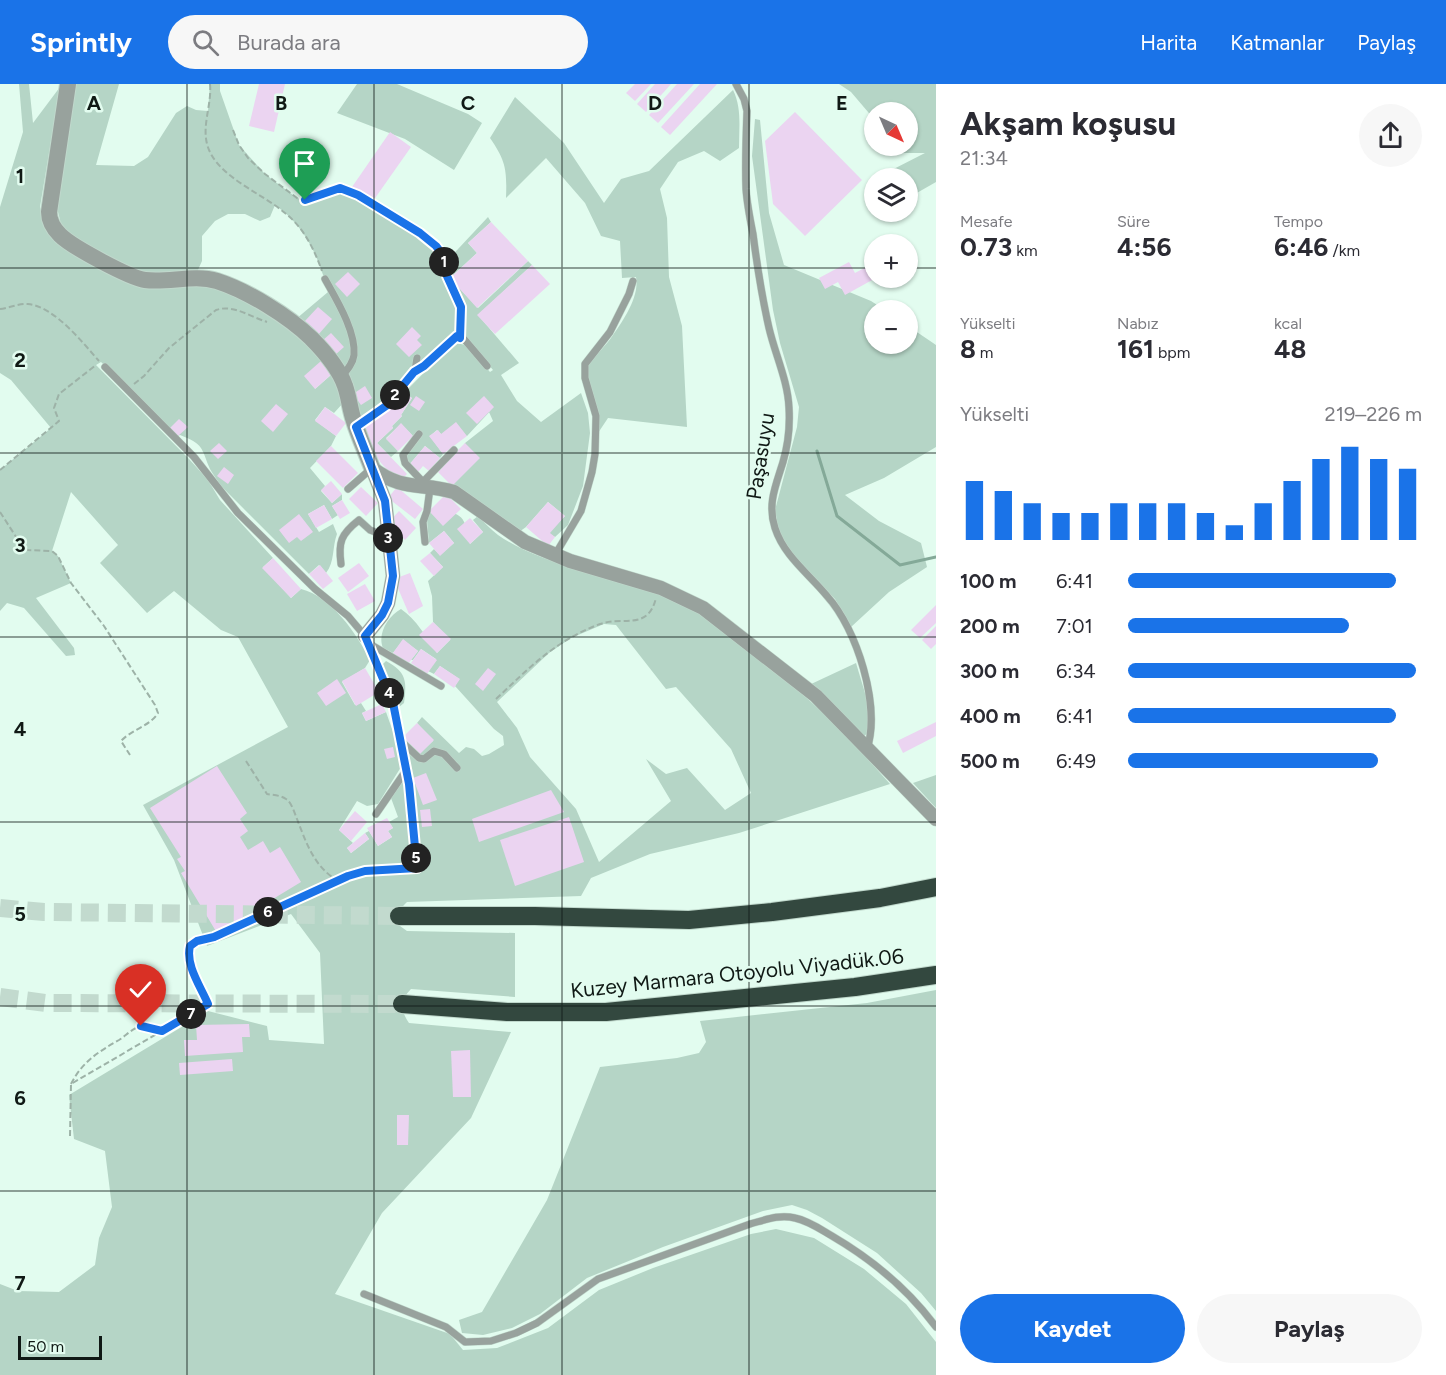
<!DOCTYPE html>
<html lang="tr">
<head>
<meta charset="utf-8">
<style>
	body { margin:0; font-family:Figtree,sans-serif; background:#f7f7f7; color:#2b2b33; height:100vh; display:flex; flex-direction:column; font-size:22px; white-space:nowrap }
	* { box-sizing:border-box; margin:0 }
	p { font-size:20px; color:#7c7c81 }
	.icon { flex:none; width:33px; height:33px; fill:none; stroke:currentColor; stroke-width:2; stroke-linecap:round; stroke-linejoin:round }
	.map { position:relative; flex:1; overflow:hidden }
	.sheet { display:flex; flex-direction:column; background:#fff; width:510px }
	.sheet>* { flex:none }
	.needle { width:39px; rotate:136deg }
	.fabs { position:absolute; left:864px; top:18px; display:grid; gap:12px }
	.fabs a { display:grid; place-items:center; width:54px; height:54px; border-radius:50%; background:#fff; box-shadow:0 2px 4px #0004; font-size:30px }
	.scale { position:absolute; left:18px; bottom:15px; width:84px; box-sizing:border-box; padding-left:6px; border:3px solid #101915; border-top:0; font-size:16px; line-height:21px; white-space:nowrap; color:#101915; -webkit-text-stroke:4px #e2fcef; paint-order:stroke }
	.pin { position:absolute; display:grid; place-items:center; width:51px; height:51px; color:#fff; margin:-62px -26px; border-radius:50% 50% 50% 0; rotate:-45deg; box-shadow:0 0 6px #0007 }
	.pin .icon { rotate:45deg }
	.km { position:absolute; width:30px; height:30px; margin:-15px; border-radius:50%; background:#222; color:#fff; font-size:16px; line-height:30px; text-align:center }
	.round { display:grid; place-items:center; flex:none; width:63px; height:63px; border-radius:32px; background:#f7f7f7 }
	.summary { display:flex; align-items:center; justify-content:space-between; height:102px; padding:0 24px }
	h1 { font-size:33px; font-weight:700; line-height:45px }
	.metrics { display:grid; grid-template-columns:repeat(3,1fr); gap:9px; height:102px; padding:6px 24px }
	.metrics div { display:grid; align-content:center }
	.metrics b { font-size:26px; font-weight:700 }
	.metrics small { font-size:16px; font-weight:400 }
	.metrics p { font-size:16px }
	.chart { height:168px; padding:12px 24px }
	.chart p { display:flex; justify-content:space-between }
	.chart svg { width:100%; height:108px; margin-top:6px; stroke:#1a73e8; stroke-width:6 }
	.action { display:flex; gap:12px; margin-top:auto; padding:12px 24px }
	.action a { flex:1; height:69px; border-radius:36px; background:#1a73e8; color:#fff; font-size:24px; font-weight:700; line-height:69px; text-align:center }
	.action a+a { background:#f7f7f7; color:#2b2b33 }
	ul { padding:0 24px; list-style:none; font-size:20px }
	li { display:grid; grid-template-columns:96px 72px 1fr; align-items:center; height:45px }
	li i { height:15px; border-radius:8px; background:#1a73e8 }
	header { display:flex; align-items:center; gap:36px; box-sizing:border-box; height:84px; padding:0 30px; background:#1a73e8; color:#fff }
	header strong { font-size:28px }
	nav { display:flex; gap:33px; margin-inline-start:auto; font-size:21px }
	.search { width:420px; height:54px; background:#f7f7f7; display:flex; align-items:center; gap:15px; box-sizing:border-box; padding:0 21px; border-radius:33px; color:#7c7c81; font-size:22px }
	main { display:flex; flex:1; min-height:0 }
	.map>svg:first-child { display:block }
	.green { fill:#b5d5c6; fill-rule:evenodd }
	.lines { fill:none; stroke-linecap:round; stroke-linejoin:round }
	.stream { stroke:#84a998; stroke-width:3 }
	.building { fill:#ebd4f1 }
	.motorway-tunnel { stroke:#c2dace; stroke-width:18; stroke-dasharray:18 9; stroke-linecap:butt }
	.service-casing { stroke:#c0d8cc; stroke-width:8 }
	.minor-casing { stroke:#c0d8cc; stroke-width:15 }
	.tertiary-casing { stroke:#c0d8cc; stroke-width:18 }
	.motorway-casing { stroke:#c0d8cc; stroke-width:20 }
	.path { stroke:#9db2a7; stroke-width:2; stroke-dasharray:6 3; stroke-linecap:butt }
	.service { stroke:#98a29d; stroke-width:7 }
	.minor { stroke:#98a29d; stroke-width:14 }
	.tertiary { stroke:#98a29d; stroke-width:16 }
	.motorway { stroke:#33483f; stroke-width:18 }
	.route-casing { stroke:#fff; stroke-width:12 }
	.route { stroke:#1a73e8; stroke-width:8 }
	.grid { fill:none; stroke:#101915; stroke-width:1.5; stroke-opacity:0.55 }
	.labels { text-anchor:middle; dominant-baseline:central; stroke-width:5; stroke-linejoin:round; paint-order:stroke }
	.street-label { font-size:21px; fill:#101915; stroke:#e2fcef }
	.grid-label { font-size:20px; text-anchor:middle; font-weight:bold; fill:#101915; stroke:#e2fcef; stroke-width:5; stroke-linejoin:round; paint-order:stroke }
</style>
</head>
<body>
<header>
<strong>Sprintly</strong>
<div class="search"><svg class="icon" aria-label="search" viewBox="0 0 24 24"><circle cx="10" cy="10" r="6"/><path d="M15 15l6 6"/></svg>Burada ara</div>
<nav><a>Harita</a><a>Katmanlar</a><a>Paylaş</a></nav>
</header>
<main>
<div class="map">
<svg width="936" height="1291" viewBox="0 0 936 1291">
	<rect width="100%" height="100%" fill="#e2fcef"/>
	<!-- green -->
	<g class="green">
		<path d="M19,0H29L33,39L60,3L40,123L44,141L144,203L195,201L227,206L255,221L305,257L321,277L315,305L332,290L344,318L334,329L325,323L315,336L336,352L331,362L310,384L325,402L321,407L332,419L342,410V416L332,422L338,431L332,435L324,421L308,430L319,448L333,440L337,450C332,463 335,478 326,489L319,481L309,490L220,401C217,396 213,390 210,385C201,364 204,360 180,351L178,352L101,278L96,281L189,375L208,396L220,416L273,474L263,483L291,514L301,505C331,512 357,550 370,576L365,584L342,598L355,621L361,619L366,627L362,629L366,637L386,628L397,659L401,683L378,720L367,722L357,717L339,746L353,759L347,764L351,769L369,755L365,749L369,747L378,762L392,753L388,747L393,744L389,738L398,733L391,714L404,696L412,789H420L413,694L403,653L419,670L433,657L417,639L422,633L459,669L466,663L474,665L482,672L489,670L504,661L503,652L494,645L455,602L459,595L440,582L434,590L428,587L436,575L421,565L413,576H411L418,567L403,556L393,569L383,564C377,550 388,532 401,525C416,535 427,554 437,569L450,556L433,538L432,512L428,497L443,483L430,469L434,465L440,471L454,459L444,447L429,459L427,436L429,427C461,429 464,427 470,460L483,448L473,436L478,432C484,438 490,445 498,451C545,483 601,487 653,507C671,514 689,523 706,534L800,608L841,645L890,700L739,749L650,770L591,794L581,812L407,818C399,825 399,831 400,842L407,847L515,849V913L411,905C400,916 400,926 409,939L511,948L471,1034L382,1129L335,1210L450,1250L463,1266L497,1264L548,1244L599,1206L653,1184L751,1150L776,1145L814,1154L864,1185L906,1220L936,1258V1291H0V1200L18,1207L59,1208L95,1181L99,1154L112,1123L105,1067L74,1055L69,1011L208,927L267,942L269,956L324,960L320,869L291,830L207,862L174,776L143,721L288,643L238,553L221,546L174,507L147,529L100,479L118,461L71,408L52,467L58,472L71,499L36,514L74,564L75,571L66,572L24,524L7,519L0,527V386L51,344L11,296L0,289V123L23,48ZM604,540L616,541L666,605L676,603L731,665L751,709L725,726L687,684L666,690L646,675L671,717L599,778L576,725L530,673L517,644L497,618L549,569L571,554Z"/>
		<path d="M76,0H119L96,81L134,82L148,73L176,29L187,22L196,26L208,27L210,0H220V7L239,61L265,90L297,114L305,116L340,104L358,111L420,149L436,162L442,170L444,180L488,133L491,138L468,159L477,169L450,194L478,224L528,177L532,181L478,231L519,279L501,291L517,317L541,338L581,309L588,329L590,349L583,402L568,441L555,453L548,449L565,432L548,418L526,443L519,448L452,402L465,359L493,337L489,328L494,323L467,352L441,350L437,346L430,352L443,370L440,374L425,362L409,381L406,374L413,352L401,340L386,354L398,367L391,373L377,359L393,344L392,342L402,332L401,331L412,314L404,309L454,258L468,262L490,288L493,286L460,247L449,252L368,330L357,335L296,235L328,208C319,173 305,142 275,121L270,133L260,137L245,130H228L215,137L202,152V177L197,188H141L73,155L61,140L58,128V111Z"/>
		<polygon points="357,0 397,0 468,30 482,39 454,86 405,55 337,29"/>
		<polygon points="839,0 936,0 936,98 908,114 908,94 876,94 925,69 903,69 897,62 908,62 908,28 874,28 874,35 851,8"/>
		<path d="M733,6C742,24 739,44 739,64L720,77L704,67L678,78L660,105L667,134L669,193L682,242L687,343L608,334L598,349L597,324L586,285C593,273 603,265 611,254C622,238 640,213 636,193L622,194L620,157L601,152L585,119L546,74L506,114C507,86 506,77 490,54L515,13L564,59L604,119L621,95L649,87Z"/>
		<polygon points="755,35 760,36 769,129 784,181 871,217 885,226 874,226 874,260 908,260 908,242 936,261 936,363 884,394 845,411 879,437 921,459 927,483 889,508 851,543 835,515 788,466 779,449 775,426 797,343 799,323 780,259 773,226 752,72"/>
		<path d="M386,577C406,588 407,596 404,619L399,623L382,586V581Z"/>
		<polygon points="856,579 868,619 868,649 864,652 809,601"/>
		<polygon points="936,691 936,724 913,699"/>
		<polygon points="936,906 936,1227 921,1209 877,1169 822,1134 807,1126 792,1121 763,1127 663,1163 587,1194 540,1230 512,1244 483,1251 462,1249 459,1236 482,1228 547,1116 600,983 677,974 699,969 706,958 700,937 867,919"/>
	</g>
	<g class="lines">
		<!-- stream -->
		<polyline class="stream" points="817,367 837,432 900,481 936,473"/>
	</g>
	<!-- building -->
	<g class="building">
		<polygon points="259,0 285,0 274,48 249,42"/>
		<polygon points="635,0 651,0 635,17 626,9"/>
		<polygon points="655,0 671,0 646,28 637,20"/>
		<polygon points="677,0 694,0 658,39 649,31"/>
		<polygon points="700,0 717,0 670,51 661,43"/>
		<polygon points="795,28 862,96 805,152 773,120 765,57"/>
		<polygon points="390,48 411,63 373,117 352,103"/>
		<polygon points="491,138 528,177 477,224 450,194 477,169 468,159"/>
		<polygon points="849,178 855,189 868,182 874,195 845,211 838,198 825,205 819,194"/>
		<polygon points="532,181 550,200 495,250 477,231"/>
		<polygon points="348,188 360,200 347,213 335,200"/>
		<polygon points="318,223 332,235 318,251 304,238"/>
		<polygon points="412,243 421,252 417,256 422,261 409,273 396,260"/>
		<polygon points="331,249 344,263 335,271 322,257"/>
		<polygon points="321,277 332,290 315,305 304,292"/>
		<polygon points="365,302 372,314 361,321 353,310"/>
		<polygon points="401,307 412,314 401,331 402,332 392,342 393,344 377,359 407,390 399,398 381,379 361,349 362,345 380,329 387,323 390,325"/>
		<polygon points="416,312 425,318 419,327 410,321"/>
		<polygon points="484,312 494,323 477,340 466,329"/>
		<polygon points="276,320 288,330 273,348 261,337"/>
		<polygon points="325,323 346,339 336,352 315,337"/>
		<polygon points="179,335 188,343 178,352 170,344"/>
		<polygon points="456,338 467,352 443,370 429,352 438,346 441,350"/>
		<polygon points="401,339 413,352 398,367 386,355"/>
		<polygon points="219,359 227,367 218,375 210,367"/>
		<polygon points="465,359 480,374 452,402 438,388 442,384 441,383"/>
		<polygon points="331,362 358,389 343,404 316,377"/>
		<polygon points="425,362 440,374 429,387 423,382 418,388 409,381"/>
		<polygon points="224,383 234,391 228,400 217,392"/>
		<polygon points="331,397 342,410 332,419 321,406"/>
		<polygon points="361,403 378,419 366,432 349,415"/>
		<polygon points="397,403 423,425 415,435 388,414"/>
		<polygon points="446,410 461,425 443,442 429,427"/>
		<polygon points="342,416 350,429 340,435 332,422"/>
		<polygon points="548,418 565,432 550,449 555,453 548,462 526,443"/>
		<polygon points="324,421 332,435 316,444 308,430"/>
		<polygon points="399,427 416,444 405,456 388,439"/>
		<polygon points="299,430 313,448 301,457 297,453 289,459 279,446"/>
		<polygon points="470,434 483,448 470,460 457,445"/>
		<polygon points="444,447 454,459 440,472 429,459"/>
		<polygon points="430,469 443,483 434,492 420,477"/>
		<polygon points="273,474 301,505 291,514 262,484"/>
		<polygon points="359,479 369,492 348,508 338,494"/>
		<polygon points="320,481 333,497 323,505 309,490"/>
		<polygon points="410,489 423,522 409,530 394,495"/>
		<polygon points="365,500 375,517 357,527 347,510"/>
		<polygon points="936,521 936,539 920,554 911,546"/>
		<polygon points="433,538 451,555 437,569 419,551"/>
		<polygon points="936,542 936,560 931,565 922,556"/>
		<polygon points="403,555 418,567 408,580 393,569"/>
		<polygon points="421,565 437,576 427,590 411,579"/>
		<polygon points="440,582 460,595 454,604 434,590"/>
		<polygon points="365,584 379,608 356,622 342,597"/>
		<polygon points="488,584 496,590 483,607 475,600"/>
		<polygon points="337,595 346,609 326,622 317,609"/>
		<polygon points="382,620 386,628 366,637 362,629"/>
		<polygon points="936,638 936,652 903,669 897,657"/>
		<polygon points="417,639 434,656 420,670 403,653"/>
		<polygon points="393,663 395,673 387,675 384,665"/>
		<polygon points="217,682 247,729 240,735 248,747 240,753 248,766 263,757 270,769 280,763 301,798 217,849 181,789 185,787 177,775 181,773 150,724"/>
		<polygon points="426,689 437,716 423,721 413,694"/>
		<polygon points="551,706 564,728 479,758 472,735"/>
		<polygon points="430,725 432,742 422,743 420,726"/>
		<polygon points="355,727 367,738 351,757 339,746"/>
		<polygon points="569,733 584,778 515,802 500,756"/>
		<polygon points="387,734 393,744 388,747 392,753 378,762 367,744"/>
		<polygon points="365,749 369,755 351,769 347,764"/>
		<polygon points="249,940 250,953 242,953 243,968 185,972 184,956 197,956 196,941"/>
		<polygon points="470,966 471,1013 453,1013 451,967"/>
		<polygon points="232,975 233,987 180,991 179,979"/>
		<polygon points="397,1031 409,1031 408,1061 397,1061"/>
	</g>
	<g class="lines">
		<!-- motorway-tunnel -->
		<g class="motorway-tunnel">
			<polyline points="0,824 44,828 399,832"/>
			<polyline points="0,913 46,919 402,920"/>
		</g>
		<!-- service casing -->
		<g class="service-casing">
			<g id="service">
				<path d="M736,0L744,15L747,27C746,53 745,79 746,105C747,120 750,135 753,150C757,181 762,213 769,244C775,270 788,297 789,324C790,341 788,361 783,378C776,401 767,420 775,444C784,472 809,490 827,512C857,545 881,622 867,665"/>
				<path d="M325,195C336,215 356,247 354,271C353,279 348,285 343,291"/>
				<polyline points="105,283 194,373 238,429 315,505 348,532 365,552 393,619 404,668 409,700 417,784"/>
				<polyline points="414,288 424,282 457,253 464,255 487,282"/>
				<path d="M356,343C374,331 406,308 414,288C416,284 416,278 417,274"/>
				<polyline points="419,350 403,371 405,379 423,398"/>
				<polyline points="420,401 454,366"/>
				<polyline points="348,405 372,384"/>
				<polyline points="425,458 423,438 427,427 430,404"/>
				<polyline points="555,471 581,427 592,388 595,370 596,332 585,294 585,280 610,248 629,210 633,197"/>
				<path d="M341,480C338,458 341,450 359,436L370,446L388,453"/>
				<polyline points="368,559 441,602"/>
				<polyline points="401,657 419,674 424,675 434,667 444,670 457,684"/>
				<polyline points="376,730 407,685"/>
				<path d="M364,1210L446,1243L465,1258L491,1257L516,1249L537,1239L598,1195L750,1140C765,1136 779,1130 795,1134C809,1137 820,1145 832,1152C873,1176 908,1205 936,1243"/>
			</g>
		</g>
		<!-- minor casing -->
		<g class="minor-casing">
			<g id="minor">
				<path d="M372,384C403,408 421,398 454,408L525,458L570,477L661,504L703,524L816,612L936,735"/>
				<polyline points="365,552 382,531 388,519 393,492 385,417 372,384"/>
			</g>
		</g>
		<!-- tertiary casing -->
		<g class="tertiary-casing">
			<path id="tertiary" d="M68,0L49,128C49,137 54,145 60,151C72,163 130,194 145,196C169,199 194,190 217,197C248,207 288,232 311,254C324,267 339,284 345,302C349,313 350,326 354,337C359,353 366,368 372,384"/>
		</g>
		<!-- motorway casing -->
		<g class="motorway-casing">
			<g id="motorway">
				<polyline points="399,832 535,832 689,836 772,828 880,814 936,803"/>
				<polyline points="402,920 507,928 606,928 855,903 936,891"/>
			</g>
		</g>
		<!-- path -->
		<g class="path">
			<path d="M210,0C212,20 202,40 207,60C215,92 262,109 285,129C304,144 314,165 322,187"/>
			<polyline points="233,46 239,61 248,74 265,90 297,114 305,116 340,104 358,111 420,149 436,162 442,170 447,192 461,223 461,245"/>
			<path d="M0,225C9,224 20,219 28,220C55,223 82,258 99,277"/>
			<path d="M134,300L144,292L169,264L216,226C233,220 251,233 267,238"/>
			<polyline points="0,386 59,337 54,324 59,310 96,281"/>
			<path d="M0,428L22,462L28,466L52,467L58,472L71,499L104,542L155,621L158,629C150,642 131,646 121,657L130,671"/>
			<path d="M496,615C529,584 556,556 600,540C623,532 648,547 656,514"/>
			<path d="M246,677L267,710C273,711 280,711 286,715C292,719 294,728 297,735C306,758 314,783 337,796L365,787L409,784"/>
			<path d="M71,1000C82,978 98,968 119,956C127,951 133,943 143,942C149,942 155,945 161,947"/>
			<path d="M70,1052L71,1000L208,920C201,903 186,881 190,862L197,857L214,853L337,796"/>
		</g>
		<!-- service -->
		<use href="#service" class="service"/>
		<!-- minor -->
		<use href="#minor" class="minor"/>
		<!-- tertiary -->
		<use href="#tertiary" class="tertiary"/>
		<!-- motorway -->
		<use href="#motorway" class="motorway"/>
	</g>
	<g class="lines">
		<!-- route casing -->
		<g class="route-casing">
			<path id="route" d="M141,942L162,947L208,920C201,903 185,881 190,862L197,857L214,853L348,792L365,787L417,784L409,700L393,619L365,552L382,531L388,519L393,492L385,417L356,343L386,322L414,288L424,282L457,252L460,254L461,223L447,192L442,170L436,162L420,149L358,111L340,104L305,116"/>
		</g>
		<!-- route -->
		<use href="#route" class="route"/>
	</g>
	<!-- grid -->
	<path class="grid" d="M187,0V1291M374,0V1291M562,0V1291M749,0V1291M0,184H874M908,184H936M0,369H936M0,553H936M0,738H936M0,922H936M0,1107H936"/>
	<g class="labels">
		<!-- street labels -->
		<g class="street-label">
			<text transform="translate(760 372) rotate(-81)">Paşasuyu</text>
			<text transform="translate(737 889) rotate(-6)">Kuzey Marmara Otoyolu Viyadük.06</text>
		</g>
	</g>
	<g class="grid-label">
		<text x="94" y="26">A</text>
		<text x="281" y="26">B</text>
		<text x="468" y="26">C</text>
		<text x="655" y="26">D</text>
		<text x="842" y="26">E</text>
		<text x="20" y="99">1</text>
		<text x="20" y="283">2</text>
		<text x="20" y="468">3</text>
		<text x="20" y="652">4</text>
		<text x="20" y="837">5</text>
		<text x="20" y="1021">6</text>
		<text x="20" y="1206">7</text>
	</g>
</svg>
<div class="fabs">
<a><svg class="needle" viewBox="-14 -14 28 28"><path d="M0-13l5 13h-10z" fill="#e53935"/><path d="M0 13l5-13h-10z" fill="#7c7c81"/></svg></a>
<a><svg class="icon" aria-label="layers" viewBox="0 0 24 24"><path d="M12 4l9 5-9 5-9-5zM3 14l9 5 9-5"/></svg></a>
<a>+</a>
<a>−</a>
</div>
<div class="scale">50 m</div>
<div class="pin" style="left:305px;top:116px;background:#1e9e55"><svg class="icon" aria-label="arrive" viewBox="0 0 24 24"><path d="M6 21V4h12l-3 4 3 4H6"/></svg></div>
<div class="pin" style="left:141px;top:942px;background:#d93025"><svg class="icon" aria-label="check" viewBox="0 0 24 24"><path d="M5 12l5 5 9-10"/></svg></div>
<b class="km" style="left:444px;top:178px">1</b>
<b class="km" style="left:395px;top:311px">2</b>
<b class="km" style="left:388px;top:454px">3</b>
<b class="km" style="left:389px;top:609px">4</b>
<b class="km" style="left:416px;top:774px">5</b>
<b class="km" style="left:268px;top:828px">6</b>
<b class="km" style="left:191px;top:930px">7</b>
</div>
<section class="sheet">
<div class="summary"><div><h1>Akşam koşusu</h1><p>21:34</p></div><a class="round"><svg class="icon" aria-label="share" viewBox="0 0 24 24"><path d="M12 15V3M7 8l5-5 5 5M5 13v7h14v-7"/></svg></a></div>
<div class="metrics">
<div><p>Mesafe</p><b>0.73<small> km</small></b></div>
<div><p>Süre</p><b>4:56</b></div>
<div><p>Tempo</p><b>6:46<small> /km</small></b></div>
</div>
<div class="metrics">
<div><p>Yükselti</p><b>8<small> m</small></b></div>
<div><p>Nabız</p><b>161<small> bpm</small></b></div>
<div><p>kcal</p><b>48</b></div>
</div>
<div class="chart"><p><span>Yükselti</span>219–226 m</p>
<svg viewBox="0 0 160 44" preserveAspectRatio="none"><path d="M5 44V20M15 44V24M25 44V29M35 44V33M45 44V33M55 44V29M65 44V29M75 44V29M85 44V33M95 44V38M105 44V29M115 44V20M125 44V11M135 44V6M145 44V11M155 44V15"/></svg>
</div>
<ul>
<li><b>100 m</b>6:41<i style="width:91%"></i></li>
<li><b>200 m</b>7:01<i style="width:75%"></i></li>
<li><b>300 m</b>6:34<i style="width:98%"></i></li>
<li><b>400 m</b>6:41<i style="width:91%"></i></li>
<li><b>500 m</b>6:49<i style="width:85%"></i></li>
</ul>
<div class="action"><a>Kaydet</a><a>Paylaş</a></div>
</section>
</main>
</body>
</html>
